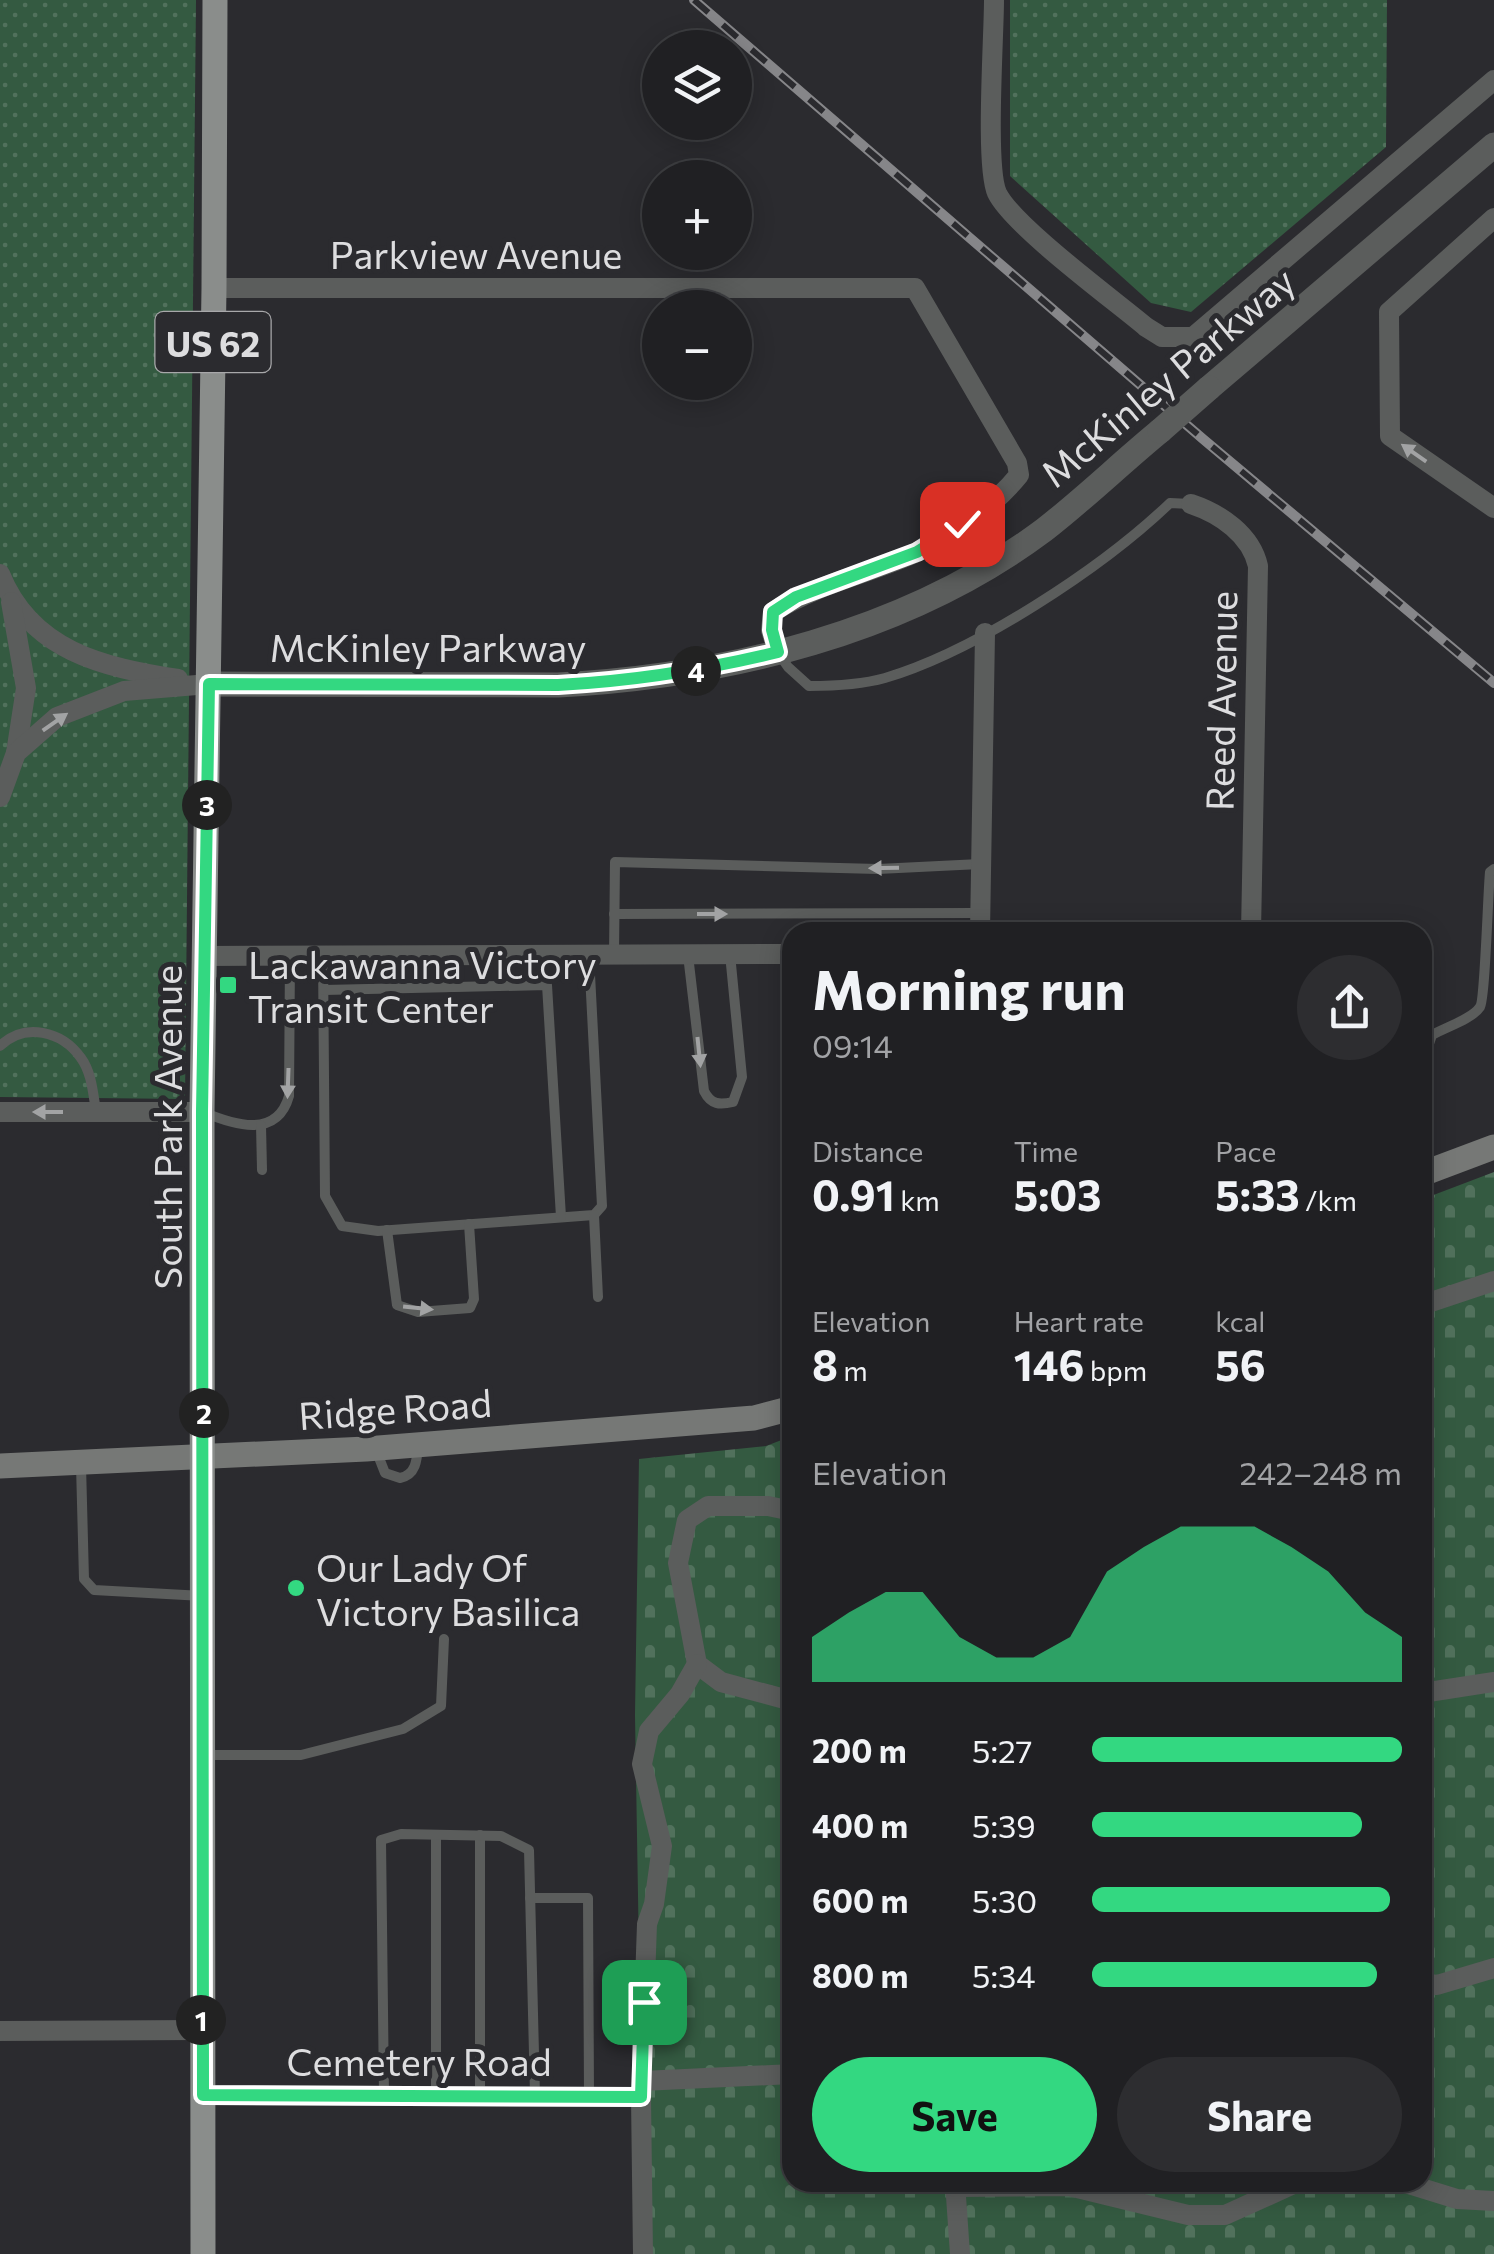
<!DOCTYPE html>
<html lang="en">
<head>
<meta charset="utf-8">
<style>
	body { margin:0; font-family:Commissioner,sans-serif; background:#2d2d30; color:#f1f3f6; height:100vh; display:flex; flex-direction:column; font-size:38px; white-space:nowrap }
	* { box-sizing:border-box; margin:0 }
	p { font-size:32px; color:#a2a3a6 }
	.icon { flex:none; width:55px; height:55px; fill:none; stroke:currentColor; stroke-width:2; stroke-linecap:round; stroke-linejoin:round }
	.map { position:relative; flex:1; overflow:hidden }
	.panel { position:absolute; left:782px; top:922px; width:650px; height:1270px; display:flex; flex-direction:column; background:#202023; border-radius:30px; box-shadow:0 5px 25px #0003,0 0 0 2px #3d3e41 }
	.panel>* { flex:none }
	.tools { position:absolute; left:642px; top:30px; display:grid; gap:20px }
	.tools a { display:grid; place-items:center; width:110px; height:110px; border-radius:50%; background:#202023; box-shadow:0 5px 25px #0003,0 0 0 2px #3d3e41; font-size:50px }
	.pin { position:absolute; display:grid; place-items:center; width:85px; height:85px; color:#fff; margin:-42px; border-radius:20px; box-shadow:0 5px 15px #0006 }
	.km { position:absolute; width:50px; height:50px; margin:-25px; border-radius:50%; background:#222; color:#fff; font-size:28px; line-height:50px; text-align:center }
	.round { display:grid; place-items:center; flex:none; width:105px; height:105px; border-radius:52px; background:#2d2d30 }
	.head { display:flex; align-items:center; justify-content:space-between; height:170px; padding:0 30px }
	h1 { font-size:55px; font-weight:700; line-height:75px }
	.metrics { display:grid; grid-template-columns:repeat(3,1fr); gap:15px; height:170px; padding:10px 30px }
	.metrics div { display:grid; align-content:center }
	.metrics b { font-size:42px; font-weight:700 }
	.metrics small { font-size:28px; font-weight:400 }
	.metrics p { font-size:28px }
	.chart { height:280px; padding:20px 30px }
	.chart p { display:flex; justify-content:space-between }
	.chart svg { width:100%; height:180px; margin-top:10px; fill:#33d881; opacity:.7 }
	.cta { display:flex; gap:20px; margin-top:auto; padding:20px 30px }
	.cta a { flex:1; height:115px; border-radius:60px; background:#33d881; color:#111; font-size:40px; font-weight:700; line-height:115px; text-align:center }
	.cta a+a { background:#2d2d30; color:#f1f3f6 }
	ul { padding:0 30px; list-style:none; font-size:32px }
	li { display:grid; grid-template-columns:160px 120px 1fr; align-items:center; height:75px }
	li i { height:25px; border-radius:12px; background:#33d881 }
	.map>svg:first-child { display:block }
	.cemetery { fill:url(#cemetery-stones) }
	.park { fill:url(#park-dots) }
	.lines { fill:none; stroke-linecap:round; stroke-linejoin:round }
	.service { stroke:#5b5d5c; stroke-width:10 }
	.minor { stroke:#5b5d5c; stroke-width:20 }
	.tertiary { stroke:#5b5d5c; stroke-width:25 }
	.secondary { stroke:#767876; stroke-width:25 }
	.primary { stroke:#8a8d8b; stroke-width:25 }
	.rail-casing { stroke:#868689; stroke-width:10 }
	.rail { stroke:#2b2b2f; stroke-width:6; stroke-dasharray:19; stroke-linecap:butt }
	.tertiary-bridge { stroke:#5b5d5c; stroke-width:25 }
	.oneway { fill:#a2a3a4 }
	.route-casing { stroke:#fff; stroke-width:20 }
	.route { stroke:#33d881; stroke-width:12 }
	.poi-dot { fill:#33d881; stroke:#2b2b2f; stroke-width:4 }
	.labels { text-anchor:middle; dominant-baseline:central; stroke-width:10; stroke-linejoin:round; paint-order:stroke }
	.shield { fill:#2b2b2f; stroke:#a8a8aa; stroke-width:2.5 }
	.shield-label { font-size:35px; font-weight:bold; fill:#dddddf }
	.street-label { font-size:38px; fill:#dddddf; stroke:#2b2b2f }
	.poi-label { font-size:38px; fill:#dddddf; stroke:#2b2b2f; text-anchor:start }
</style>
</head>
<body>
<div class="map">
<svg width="1494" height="2254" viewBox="0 0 1494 2254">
	<defs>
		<pattern id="cemetery-stones" width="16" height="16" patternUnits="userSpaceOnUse" patternTransform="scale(2.5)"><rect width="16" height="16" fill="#345a41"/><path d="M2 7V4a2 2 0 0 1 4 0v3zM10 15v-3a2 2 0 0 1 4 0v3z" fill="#51715c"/></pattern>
		<pattern id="park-dots" width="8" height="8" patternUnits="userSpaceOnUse" patternTransform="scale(2.5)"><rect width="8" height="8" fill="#345a41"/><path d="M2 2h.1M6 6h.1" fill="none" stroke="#51715c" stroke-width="1.8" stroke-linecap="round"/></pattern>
	</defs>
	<rect width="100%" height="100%" fill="#2b2b2f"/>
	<!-- cemetery -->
	<polygon class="cemetery" points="1494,1172 1494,2254 644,2254 635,1715 639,1459 766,1446 792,1436 792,2182 1422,2182 1423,1199"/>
	<!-- park -->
	<g class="park">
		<polygon points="0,0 196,0 185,1099 0,1097"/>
		<polygon points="1010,0 1387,0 1386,147 1191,312 1151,303 1010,176"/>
	</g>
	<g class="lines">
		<!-- service -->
		<g class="service">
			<path d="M779,654L788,667L809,686C834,686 860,685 885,678C976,651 1102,568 1170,503L1190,504"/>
			<polyline points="614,914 980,913"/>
			<polyline points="614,955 615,862 878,869 980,864"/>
			<path d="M688,955L704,1091C711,1105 720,1105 733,1102L742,1077L730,954"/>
			<polyline points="323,956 325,1196 342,1226 378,1231 594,1215 602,1206 589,955"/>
			<polyline points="324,990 547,985 561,1217"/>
			<path d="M0,1046C25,1022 62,1031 81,1058C92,1073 93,1094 96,1111"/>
			<path d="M203,1112C234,1125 277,1139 289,1096L290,956"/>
			<polyline points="261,1125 262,1170"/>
			<path d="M1425,1172L1424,1058L1432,1035C1446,1027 1472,1019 1480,1007C1485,1000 1488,891 1490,872L1494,869"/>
			<polyline points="594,1215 598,1297"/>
			<polyline points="387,1230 397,1305 418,1312 470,1308 474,1299 469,1224"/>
			<path d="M376,1450L385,1473L400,1478C416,1475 417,1460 418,1446"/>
			<polyline points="81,1465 84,1579 94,1590 203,1596"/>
			<polyline points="204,1755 301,1755 403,1729 441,1706 444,1639"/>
			<polyline points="436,1835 436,2095"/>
			<polyline points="480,1835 480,2095"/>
			<polyline points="530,1898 588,1898 589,2095"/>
			<polyline points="384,2095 381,1840 401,1834 501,1836 529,1850 535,2095"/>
		</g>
		<!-- minor -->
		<g class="minor">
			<path d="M994,0C994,37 985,166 997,193C1013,226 1114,300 1146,327L1162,337H1193L1494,80"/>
			<polyline points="1494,218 1389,312 1390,436 1494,508"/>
			<path d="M214,288H915L1017,463L1019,475C994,506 952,536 915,553C868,574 817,584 773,612L771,630L778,653"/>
			<path d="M1191,504C1221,514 1251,535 1258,566L1251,932"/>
			<path d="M0,574C31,651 102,667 178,679"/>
			<polyline points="11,602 26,688 16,753"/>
			<polyline points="0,797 16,753 57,717 124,691 209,684"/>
			<polyline points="980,932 985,633"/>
			<polyline points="203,956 792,954"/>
			<polyline points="0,1112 202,1112"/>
			<polyline points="1422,1305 1494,1281"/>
			<polyline points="792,1511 768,1506 708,1506 687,1520 678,1563 697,1664 721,1682 792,1701"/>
			<polyline points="1422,1693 1494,1682"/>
			<polyline points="1422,1983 1437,1985 1494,1968"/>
			<polyline points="0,2031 201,2030"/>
			<polyline points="642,2081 792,2074"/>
			<polyline points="203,2095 641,2097 643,2254"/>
			<polyline points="641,2097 647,1924 654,1904 662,1846 642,1764 649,1731 680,1694 697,1664"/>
			<polyline points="955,2182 960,2254"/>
			<polyline points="1402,2182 1457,2199 1494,2201"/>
			<polyline points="955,2187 1069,2186 1188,2215 1225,2215 1298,2182"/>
		</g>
		<!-- tertiary -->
		<g class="tertiary">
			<polyline points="1209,388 1494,145"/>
			<path d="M209,684L558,685C727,676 906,633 1044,530C1084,499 1121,463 1160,431"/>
		</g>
		<!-- secondary -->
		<g class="secondary">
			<polyline points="1422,1174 1494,1147"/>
			<polyline points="0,1466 366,1449 754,1418 792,1408"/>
		</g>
		<!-- primary -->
		<polyline class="primary" points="203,2254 202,1112 214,288 215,0"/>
		<!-- rail casing -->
		<g class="rail-casing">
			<polyline id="rail" points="694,0 1203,439 1494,683"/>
		</g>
		<!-- rail -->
		<use href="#rail" class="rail"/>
		<!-- tertiary-bridge -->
		<polyline class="tertiary-bridge" points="1160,431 1209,388"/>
	</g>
	<!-- one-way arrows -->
	<defs><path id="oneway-solid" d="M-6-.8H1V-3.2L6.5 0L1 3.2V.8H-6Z" transform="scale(2.5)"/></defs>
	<g class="oneway">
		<use href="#oneway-solid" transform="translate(1414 453) rotate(-145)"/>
		<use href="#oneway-solid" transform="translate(55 722) rotate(-35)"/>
		<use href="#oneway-solid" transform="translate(884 868) rotate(179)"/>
		<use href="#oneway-solid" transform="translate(712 914)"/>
		<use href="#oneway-solid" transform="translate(699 1052) rotate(84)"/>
		<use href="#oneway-solid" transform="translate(288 1083) rotate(92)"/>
		<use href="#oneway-solid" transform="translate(48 1112) rotate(180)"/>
		<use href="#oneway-solid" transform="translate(418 1308) rotate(6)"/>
	</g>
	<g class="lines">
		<!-- route casing -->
		<g class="route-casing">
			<path id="route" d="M644,2002L641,2097L203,2095L202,1112L209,684L558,685C633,681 704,670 778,652L772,630L773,612L796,597L917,552L962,524"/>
		</g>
		<!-- route -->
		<use href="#route" class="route"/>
	</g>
	<!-- markers -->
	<g class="poi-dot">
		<rect x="218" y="975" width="20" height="20" rx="5"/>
		<circle cx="296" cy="1588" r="10"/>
	</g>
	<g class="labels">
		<!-- shield labels -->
		<rect class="shield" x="155.5" y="312" width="115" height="60" rx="8"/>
		<g class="shield-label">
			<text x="213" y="342">US 62</text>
		</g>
		<!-- street labels -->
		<g class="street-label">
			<text x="476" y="253">Parkview Avenue</text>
			<text transform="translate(1167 376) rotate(-40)">McKinley Parkway</text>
			<text x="428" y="646">McKinley Parkway</text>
			<text transform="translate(1220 701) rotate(-89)">Reed Avenue</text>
			<text transform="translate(166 1127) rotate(-90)">South Park Avenue</text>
			<text transform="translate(395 1408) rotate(-4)">Ridge Road</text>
			<text x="419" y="2060">Cemetery Road</text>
		</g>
		<!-- poi labels -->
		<g class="poi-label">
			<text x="248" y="963">Lackawanna Victory<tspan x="248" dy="44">Transit Center</tspan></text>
			<text x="316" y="1566">Our Lady Of<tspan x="316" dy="44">Victory Basilica</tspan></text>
		</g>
	</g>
</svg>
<div class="tools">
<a><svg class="icon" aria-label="layers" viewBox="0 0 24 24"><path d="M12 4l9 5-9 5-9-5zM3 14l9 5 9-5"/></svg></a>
<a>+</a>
<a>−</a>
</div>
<div class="pin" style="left:644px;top:2002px;background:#1e9e55"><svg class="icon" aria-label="arrive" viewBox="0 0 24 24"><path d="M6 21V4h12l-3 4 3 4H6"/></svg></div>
<div class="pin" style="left:962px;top:524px;background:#d93025"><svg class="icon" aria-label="check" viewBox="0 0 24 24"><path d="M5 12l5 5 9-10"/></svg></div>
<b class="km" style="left:201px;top:2020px">1</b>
<b class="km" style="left:204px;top:1413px">2</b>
<b class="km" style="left:207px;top:805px">3</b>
<b class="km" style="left:696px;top:671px">4</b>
<section class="panel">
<div class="head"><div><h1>Morning run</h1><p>09:14</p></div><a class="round"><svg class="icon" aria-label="share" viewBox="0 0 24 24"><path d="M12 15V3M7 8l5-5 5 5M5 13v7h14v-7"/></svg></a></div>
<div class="metrics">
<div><p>Distance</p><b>0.91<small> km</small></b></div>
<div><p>Time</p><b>5:03</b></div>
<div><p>Pace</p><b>5:33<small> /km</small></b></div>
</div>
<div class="metrics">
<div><p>Elevation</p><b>8<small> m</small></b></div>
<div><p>Heart rate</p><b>146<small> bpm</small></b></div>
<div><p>kcal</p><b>56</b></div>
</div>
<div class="chart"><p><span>Elevation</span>242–248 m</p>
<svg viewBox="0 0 160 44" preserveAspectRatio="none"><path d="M0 44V33L10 27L20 22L30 22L40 33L50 38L60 38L70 33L80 17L90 11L100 6L110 6L120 6L130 11L140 17L150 27L160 33V44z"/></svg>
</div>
<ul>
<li><b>200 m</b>5:27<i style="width:100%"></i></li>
<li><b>400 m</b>5:39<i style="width:87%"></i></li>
<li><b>600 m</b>5:30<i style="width:96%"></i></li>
<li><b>800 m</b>5:34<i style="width:92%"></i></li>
</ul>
<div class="cta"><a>Save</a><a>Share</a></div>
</section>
</div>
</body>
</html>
